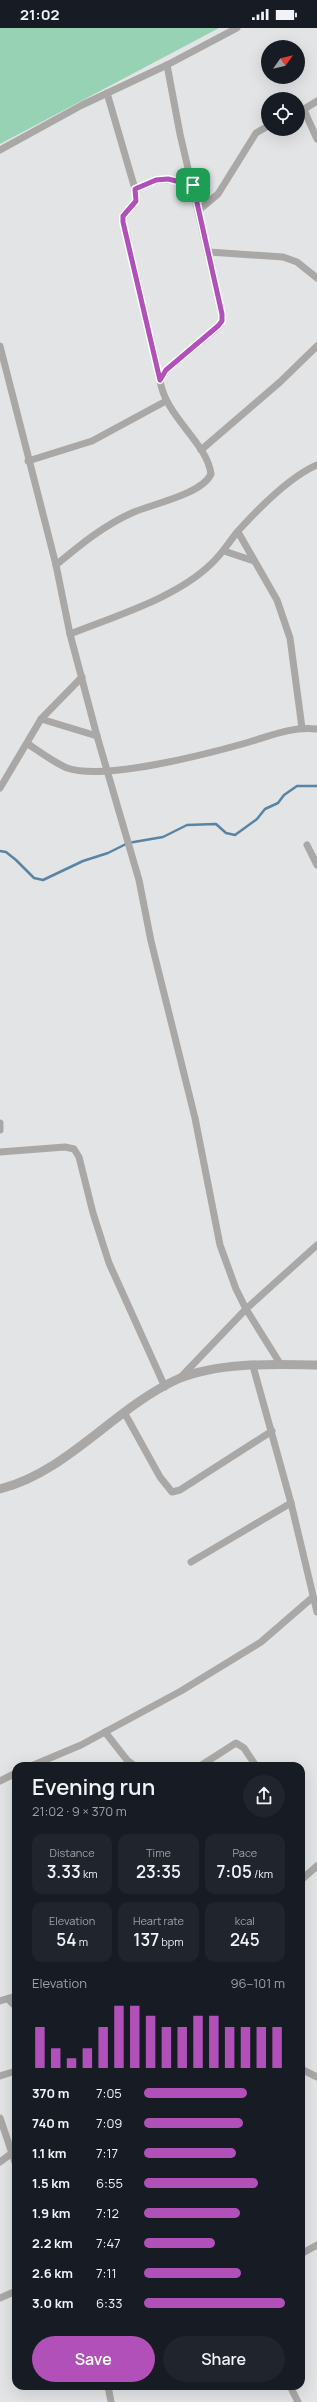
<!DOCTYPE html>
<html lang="en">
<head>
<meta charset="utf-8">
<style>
	body { margin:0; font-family:Manrope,sans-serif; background:#20242c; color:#f1f3f6; height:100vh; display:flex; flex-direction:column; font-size:15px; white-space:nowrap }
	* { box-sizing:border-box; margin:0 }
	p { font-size:13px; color:#9ea1a6 }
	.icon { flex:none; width:22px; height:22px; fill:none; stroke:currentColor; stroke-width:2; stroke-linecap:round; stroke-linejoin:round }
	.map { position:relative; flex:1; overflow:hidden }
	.details { position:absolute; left:12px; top:1734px; width:293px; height:628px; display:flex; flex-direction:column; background:#171b24; border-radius:12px; box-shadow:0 4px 16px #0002 }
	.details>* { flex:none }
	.needle { width:26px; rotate:56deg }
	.fabs { position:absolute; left:261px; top:12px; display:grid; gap:8px }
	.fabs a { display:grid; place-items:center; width:44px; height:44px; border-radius:50%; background:#171b24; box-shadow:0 4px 16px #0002; font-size:20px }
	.pin { position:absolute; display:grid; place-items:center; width:34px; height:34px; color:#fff; margin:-17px; border-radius:8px; box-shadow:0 2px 6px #0006 }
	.round { display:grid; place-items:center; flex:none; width:42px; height:42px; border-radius:21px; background:#20242c }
	.summary { display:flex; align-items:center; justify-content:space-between; height:68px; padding:0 20px }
	h1 { font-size:22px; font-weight:600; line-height:30px }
	.stats { display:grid; grid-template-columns:repeat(3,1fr); gap:6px; height:68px; padding:4px 20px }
	.stats div { display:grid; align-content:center; border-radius:10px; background:#20242c; text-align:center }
	.stats b { font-size:17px; font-weight:600 }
	.stats small { font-size:11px; font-weight:400 }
	.stats p { font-size:11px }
	.chart { height:112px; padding:8px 20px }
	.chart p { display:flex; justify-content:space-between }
	.chart svg { width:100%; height:72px; margin-top:4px; stroke:#b150b8; stroke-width:6 }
	.primary-button { display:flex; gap:8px; margin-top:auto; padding:8px 20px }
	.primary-button a { flex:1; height:46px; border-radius:24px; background:#b150b8; color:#fff; font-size:16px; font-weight:600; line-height:46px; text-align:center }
	.primary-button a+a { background:#20242c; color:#f1f3f6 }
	ul { padding:0 20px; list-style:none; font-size:13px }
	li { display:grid; grid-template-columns:64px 48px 1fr; align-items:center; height:30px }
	li i { height:10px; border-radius:5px; background:#b150b8 }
	.status { display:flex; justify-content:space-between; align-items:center; height:28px; padding:0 20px; background:#171b24; direction:ltr }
	.status svg { height:11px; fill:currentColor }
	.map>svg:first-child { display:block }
	.green { fill:#98d2b4 }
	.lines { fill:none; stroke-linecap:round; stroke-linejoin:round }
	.stream { stroke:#5984a3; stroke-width:2.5 }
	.minor { stroke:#a9a8a7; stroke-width:7 }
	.tertiary { stroke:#a9a8a7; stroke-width:9 }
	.route-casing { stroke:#fff; stroke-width:8 }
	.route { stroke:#b150b8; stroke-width:5 }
</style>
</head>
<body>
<div class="status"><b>21:02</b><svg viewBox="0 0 49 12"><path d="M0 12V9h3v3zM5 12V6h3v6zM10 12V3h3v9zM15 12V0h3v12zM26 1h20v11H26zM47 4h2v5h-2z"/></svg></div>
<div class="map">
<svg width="317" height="2374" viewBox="0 0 317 2374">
	<rect width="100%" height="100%" fill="#e3e4e6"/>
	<!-- green -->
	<polygon class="green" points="0,0 219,0 0,116"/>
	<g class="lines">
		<!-- stream -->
		<polyline class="stream" points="0,823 6,824 16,832 34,850 43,852 83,833 108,825 128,815 163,809 187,797 216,796 226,805 235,807 257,791 265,781 278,775 284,767 297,758 317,758"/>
		<!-- minor -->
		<g class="minor">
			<polyline points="107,65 135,161 136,173 123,188 123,193 160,352"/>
			<polyline points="304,82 317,111"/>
			<polyline points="298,85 317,73"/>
			<polyline points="0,122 82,77 167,37 237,0"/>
			<path d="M135,161C156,149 171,150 193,157"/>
			<polyline points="199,182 218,166 256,105 268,98"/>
			<polyline points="209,224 283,229 297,234 317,250"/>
			<polyline points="0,318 56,537 70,606 97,708 139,852 151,913 195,1090 220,1217 236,1261 246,1281 281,1337"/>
			<polyline points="201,422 280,354 317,318"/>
			<polyline points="28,433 92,413 166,373"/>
			<polyline points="238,504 277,572 290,610 302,700"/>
			<polyline points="224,523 254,533"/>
			<path d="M56,537C80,517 104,497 134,484C153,476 202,466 211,446C207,414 165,389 160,352L166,342L218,299L222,293V286L180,106L167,37"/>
			<path d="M70,606C115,588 176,570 211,536C222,526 229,514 238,503C259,480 289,449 317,437"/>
			<polyline points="41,691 97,708"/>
			<path d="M28,716C40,724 53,734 67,740C104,753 207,726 246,715C270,708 292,698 317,701"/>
			<polyline points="0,760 41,691 82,649"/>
			<polyline points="307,817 317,837"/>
			<polyline points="0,1095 0,1102"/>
			<polyline points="0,1124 65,1119 74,1121 79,1129 93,1185 109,1235 165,1359"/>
			<polyline points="253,1338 291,1475 317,1584"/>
			<polyline points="180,1350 246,1281 317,1217"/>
			<polyline points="124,1384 160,1449 172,1464 180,1462 272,1403"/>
			<polyline points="191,1534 291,1475"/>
			<polyline points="105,1704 127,1732 135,1738"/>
			<polyline points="31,1738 81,1717 181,1663 261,1614 313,1569"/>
			<polyline points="200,1738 236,1715 244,1720 256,1738"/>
			<polyline points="0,1753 16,1745"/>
			<polyline points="301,1852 317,1838"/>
			<polyline points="8,1971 16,1979"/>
			<polyline points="0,1973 16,1968"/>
			<polyline points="301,2041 317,2049"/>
			<polyline points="0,2048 16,2043"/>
			<polyline points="0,2090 16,2137"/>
			<polyline points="0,2134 12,2125"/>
			<polyline points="301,2215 301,2223"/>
			<polyline points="301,2226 317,2217"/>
			<polyline points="0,2270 16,2263"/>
			<polyline points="108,2358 111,2374"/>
			<polyline points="290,2358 298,2374"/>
		</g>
		<!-- tertiary -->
		<path class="tertiary" d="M0,1461C69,1443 114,1380 178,1351C217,1334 275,1336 317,1337"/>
	</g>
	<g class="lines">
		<!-- route casing -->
		<g class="route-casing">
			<polygon id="route" points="168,151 193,157 222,286 222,293 218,298 166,342 160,352 123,194 123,188 136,173 135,161 156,152"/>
		</g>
		<!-- route -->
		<use href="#route" class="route"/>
	</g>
</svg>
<div class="fabs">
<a><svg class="needle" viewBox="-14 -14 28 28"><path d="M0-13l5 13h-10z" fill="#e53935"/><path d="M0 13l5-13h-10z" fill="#9ea1a6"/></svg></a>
<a><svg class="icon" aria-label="locate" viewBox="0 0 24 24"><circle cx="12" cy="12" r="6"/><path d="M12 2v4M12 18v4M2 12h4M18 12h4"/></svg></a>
</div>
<div class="pin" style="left:193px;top:157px;background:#1e9e55"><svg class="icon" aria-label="arrive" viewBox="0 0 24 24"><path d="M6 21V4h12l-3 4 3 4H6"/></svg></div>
<section class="details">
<div class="summary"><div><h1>Evening run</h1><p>21:02 · 9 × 370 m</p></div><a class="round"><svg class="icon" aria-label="share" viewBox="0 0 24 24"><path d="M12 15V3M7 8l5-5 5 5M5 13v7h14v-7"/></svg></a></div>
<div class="stats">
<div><p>Distance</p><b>3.33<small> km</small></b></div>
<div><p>Time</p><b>23:35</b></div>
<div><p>Pace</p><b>7:05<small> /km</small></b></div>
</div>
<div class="stats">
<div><p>Elevation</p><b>54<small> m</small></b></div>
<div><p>Heart rate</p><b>137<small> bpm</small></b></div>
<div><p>kcal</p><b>245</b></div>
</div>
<div class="chart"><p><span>Elevation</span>96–101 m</p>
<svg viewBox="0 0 160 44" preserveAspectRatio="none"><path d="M5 44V19M15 44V32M25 44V38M35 44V32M45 44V19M55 44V6M65 44V6M75 44V12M85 44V19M95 44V19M105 44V12M115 44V12M125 44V19M135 44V19M145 44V19M155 44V19"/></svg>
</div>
<ul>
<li><b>370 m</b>7:05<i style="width:73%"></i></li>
<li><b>740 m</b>7:09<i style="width:70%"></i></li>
<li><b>1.1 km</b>7:17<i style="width:65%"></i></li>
<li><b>1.5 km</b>6:55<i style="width:81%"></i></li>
<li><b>1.9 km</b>7:12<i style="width:68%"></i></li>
<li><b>2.2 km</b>7:47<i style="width:50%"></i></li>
<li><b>2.6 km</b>7:11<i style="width:69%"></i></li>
<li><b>3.0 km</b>6:33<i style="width:100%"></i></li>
</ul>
<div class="primary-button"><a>Save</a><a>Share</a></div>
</section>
</div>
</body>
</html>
